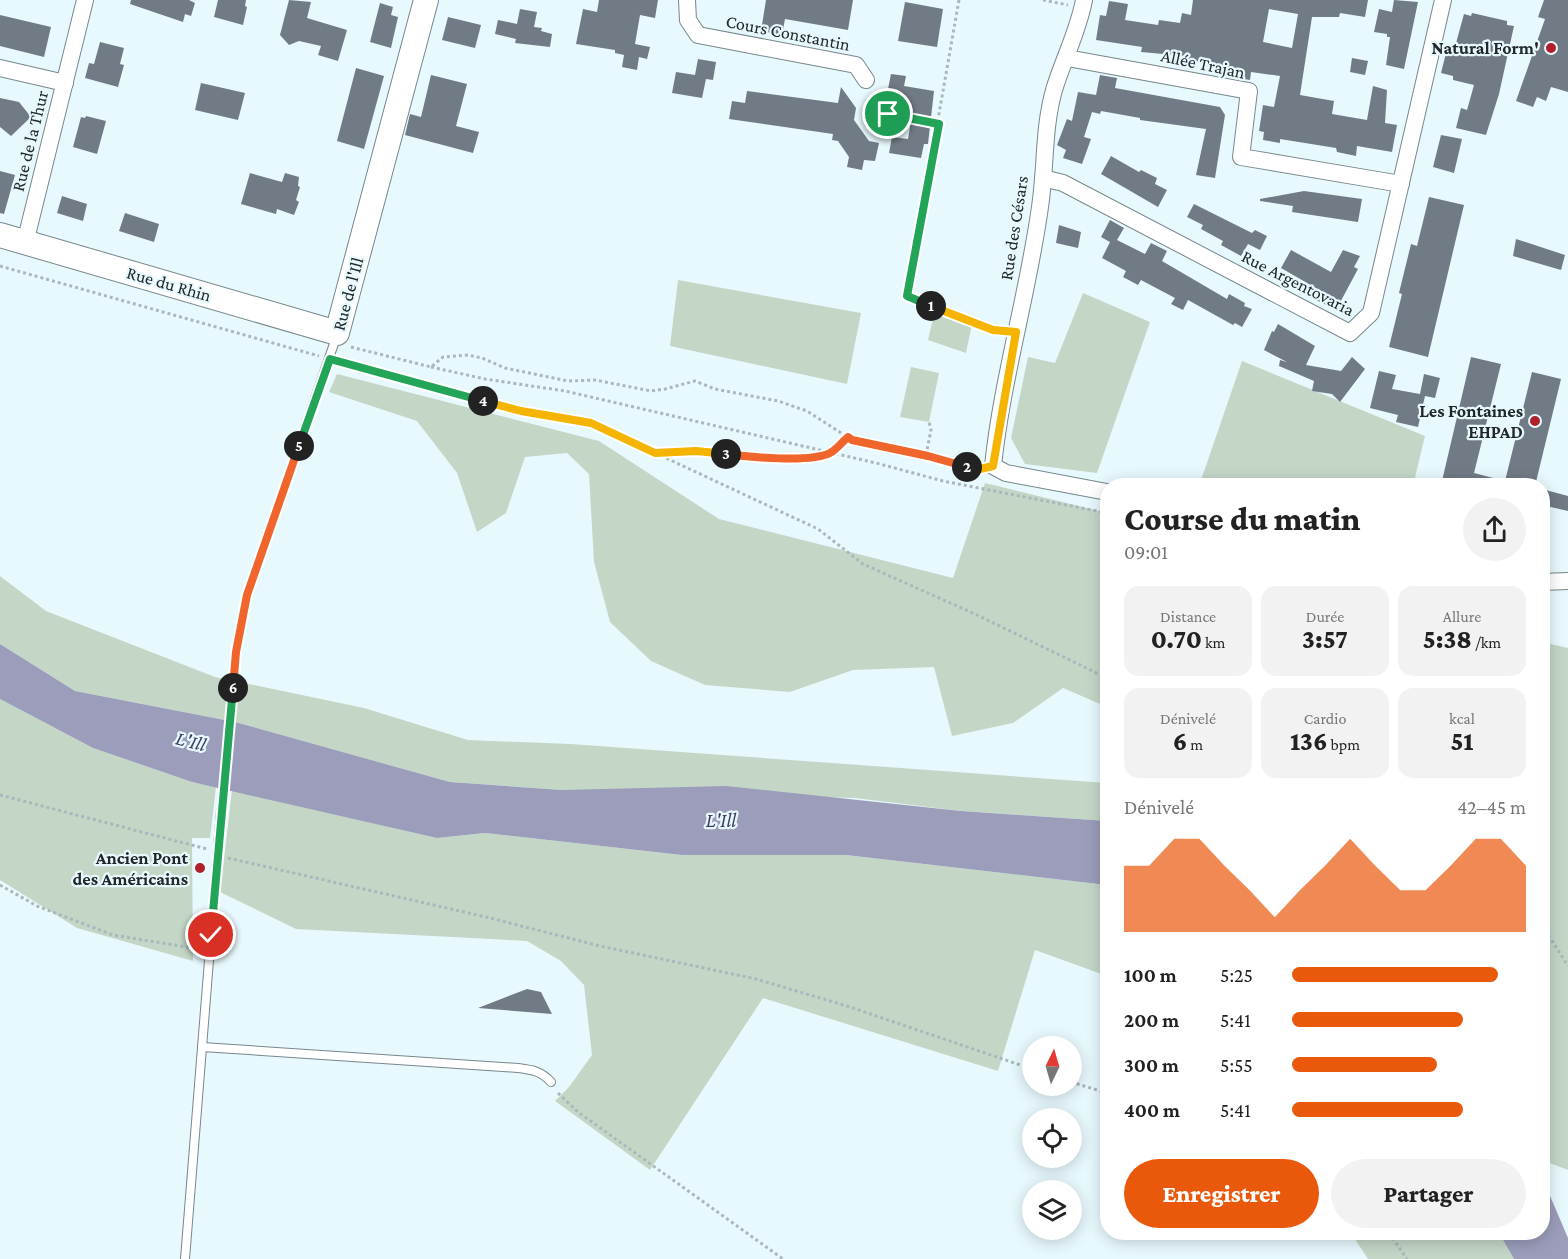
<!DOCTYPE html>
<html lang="fr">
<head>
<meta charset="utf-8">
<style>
	body { margin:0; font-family:"Crimson Pro",serif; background:#f2f2f2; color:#222; height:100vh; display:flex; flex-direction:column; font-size:22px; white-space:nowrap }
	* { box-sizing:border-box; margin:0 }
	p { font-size:20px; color:#767676 }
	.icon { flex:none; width:33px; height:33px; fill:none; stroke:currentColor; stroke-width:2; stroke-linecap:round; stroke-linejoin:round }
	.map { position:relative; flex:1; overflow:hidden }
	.panel { position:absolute; left:1100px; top:478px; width:450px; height:762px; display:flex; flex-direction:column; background:#fff; border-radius:24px; box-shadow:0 3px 15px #0003 }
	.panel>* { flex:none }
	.needle { width:39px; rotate:5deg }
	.buttons { position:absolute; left:1022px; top:1036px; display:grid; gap:12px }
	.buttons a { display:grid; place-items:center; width:60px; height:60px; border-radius:50%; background:#fff; box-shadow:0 3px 15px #0003; font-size:30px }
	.pin { position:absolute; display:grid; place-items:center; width:51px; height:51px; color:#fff; margin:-26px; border:3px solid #fff; border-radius:50%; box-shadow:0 2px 6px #0007 }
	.km { position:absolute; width:30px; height:30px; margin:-15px; border-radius:50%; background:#222; color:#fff; font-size:16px; line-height:30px; text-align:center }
	.round { display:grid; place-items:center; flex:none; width:63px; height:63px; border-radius:32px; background:#f2f2f2 }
	.summary { display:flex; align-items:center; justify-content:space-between; height:102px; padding:0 24px }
	h1 { font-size:33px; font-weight:800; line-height:45px }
	.figures { display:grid; grid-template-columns:repeat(3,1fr); gap:9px; height:102px; padding:6px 24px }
	.figures div { display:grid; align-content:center; border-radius:15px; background:#f2f2f2; text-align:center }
	.figures b { font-size:26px; font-weight:800 }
	.figures small { font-size:16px; font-weight:400 }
	.figures p { font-size:16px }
	.chart { height:168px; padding:12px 24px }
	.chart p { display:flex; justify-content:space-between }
	.chart svg { width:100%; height:108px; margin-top:6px; fill:#ea580c; opacity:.7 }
	.action { display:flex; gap:12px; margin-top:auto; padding:12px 24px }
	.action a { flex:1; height:69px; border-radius:36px; background:#ea580c; color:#fff; font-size:24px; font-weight:800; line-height:69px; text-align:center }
	.action a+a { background:#f2f2f2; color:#222 }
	ul { padding:0 24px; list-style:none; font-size:20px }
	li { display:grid; grid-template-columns:96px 72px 1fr; align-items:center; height:45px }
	li i { height:15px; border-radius:8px; background:#ea580c }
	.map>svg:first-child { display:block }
	.green { fill:#c4d7c7 }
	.water { fill:#9b9dbb }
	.building { fill:#717b85; fill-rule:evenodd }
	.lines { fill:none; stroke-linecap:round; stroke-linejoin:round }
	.lane-casing { stroke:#77878b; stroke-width:10 }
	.street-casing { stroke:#77878b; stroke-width:18 }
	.secondary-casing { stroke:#77878b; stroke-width:26 }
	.path { stroke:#aab7bb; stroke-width:3; stroke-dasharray:3 3; stroke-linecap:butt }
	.lane { stroke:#fff; stroke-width:8 }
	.street { stroke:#fff; stroke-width:16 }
	.secondary { stroke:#fff; stroke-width:24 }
	.split-1-casing { stroke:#fff; stroke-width:12 }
	.split-2-casing { stroke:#fff; stroke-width:12 }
	.split-3-casing { stroke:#fff; stroke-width:12 }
	.split-4-casing { stroke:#fff; stroke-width:12 }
	.split-5-casing { stroke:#fff; stroke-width:12 }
	.split-6-casing { stroke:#fff; stroke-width:12 }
	.split-7-casing { stroke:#fff; stroke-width:12 }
	.split-1 { stroke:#22a559; stroke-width:8 }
	.split-2 { stroke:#f5b400; stroke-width:8 }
	.split-3 { stroke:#f0652b; stroke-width:8 }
	.split-4 { stroke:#f5b400; stroke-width:8 }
	.split-5 { stroke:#22a559; stroke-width:8 }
	.split-6 { stroke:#f0652b; stroke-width:8 }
	.split-7 { stroke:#22a559; stroke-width:8 }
	.poi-dot { fill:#b11e2c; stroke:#e8f9fe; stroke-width:2 }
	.labels { text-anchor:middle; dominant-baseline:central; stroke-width:4.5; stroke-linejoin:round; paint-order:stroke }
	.street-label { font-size:18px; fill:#22282a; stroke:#e8f9fe }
	.poi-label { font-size:18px; font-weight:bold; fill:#22282a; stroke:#e8f9fe; text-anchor:end }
	.water-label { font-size:20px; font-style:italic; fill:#3d3c69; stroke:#e8f9fe }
</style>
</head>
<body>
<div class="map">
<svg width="1568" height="1259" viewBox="0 0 1568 1259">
	<rect width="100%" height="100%" fill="#e8f9fe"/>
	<!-- green -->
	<g class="green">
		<polygon points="678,280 861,313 847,384 670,346"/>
		<polygon points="1083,293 1150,322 1097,473 1025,464 1011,438 1028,357 1055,363"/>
		<polygon points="935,310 972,324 966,353 928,340"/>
		<polygon points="1242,361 1425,436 1413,486 1199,486"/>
		<polygon points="911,367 939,373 929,422 900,417"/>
		<polygon points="337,374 599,441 719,519 953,578 985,483 1107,513 1107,707 1063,688 1013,723 952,736 934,667 853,670 790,692 705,685 651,661 610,622 594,562 589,474 567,453 525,457 506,513 477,532 457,473 417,421 329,392"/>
		<polygon points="0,576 46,611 215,677 364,708 468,740 571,744 1107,783 1107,821 961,811 855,798 562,790 450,782 235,722 75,691 0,644"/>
		<polygon points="1542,642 1568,648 1568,1170 1542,1160"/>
		<polygon points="0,699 93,748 192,782 216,787 210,838 192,838 193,961 77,928 0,880"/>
		<polygon points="232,790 437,838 485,833 682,855 846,855 1107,885 1107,976 1035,950 998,1071 763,998 650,1170 555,1101 569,1087 592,1055 584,985 561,961 527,941 296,929 220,892"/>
		<polygon points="1351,1233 1499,1233 1514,1259 1368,1259"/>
	</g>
	<!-- water -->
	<g class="water">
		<polygon points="0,644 75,691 235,722 450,782 562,790 726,786 961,811 1107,821 1107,885 846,855 682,855 485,833 437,838 192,782 93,748 0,699"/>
		<polygon points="1542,1177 1568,1238 1568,1259 1514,1259 1499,1233 1542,1233"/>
	</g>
	<!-- building -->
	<g class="building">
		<polygon points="131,0 189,0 195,3 191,16 185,14 183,22 130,4"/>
		<polygon points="218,0 246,0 245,6 247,7 243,25 214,17"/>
		<polygon points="289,0 311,2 307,18 347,30 338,61 318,55 321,46 299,41 289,45 280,35"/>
		<polygon points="599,0 658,0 655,18 640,15 635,44 650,47 647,59 639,57 637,70 622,67 624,55 615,53 615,50 576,44 583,9 597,12"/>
		<polygon points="766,0 853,0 848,30 785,19 782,35 761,31"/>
		<path d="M1193,0H1368L1365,17L1340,13L1339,17H1312L1300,95L1334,101L1332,114L1367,120L1373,86L1387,90L1385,123L1397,125L1392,152L1357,146L1356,156L1337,152L1336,148L1280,139V143L1263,140L1264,132L1259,131L1263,105L1274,107L1280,76L1251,72L1250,80L1238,78L1239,72L1227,70L1228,67L1185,59L1186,56L1141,52L1142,47L1096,40L1100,15L1106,16L1109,1L1128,4L1125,20L1158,25L1159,20L1180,23L1182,13L1191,15ZM1269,9L1298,14L1292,48L1263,42Z"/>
		<polygon points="1394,0 1418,2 1404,69 1386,65 1390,37 1387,37 1387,34 1374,32 1379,9 1392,12"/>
		<polygon points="1544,0 1568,0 1568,92 1551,87 1546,101 1537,97 1533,107 1516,101 1545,19 1538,17"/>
		<polygon points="905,2 943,9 937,47 898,41"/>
		<polygon points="380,3 393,7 391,15 398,17 391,48 370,42"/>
		<polygon points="520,9 537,12 534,27 542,28 541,31 552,34 550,47 515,43 516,39 495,34 498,20 517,24"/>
		<polygon points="1472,13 1507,21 1507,25 1514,26 1499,94 1486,135 1456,128 1461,108 1467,110 1474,85 1453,80 1453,76 1441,73 1446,53 1453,54 1464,14 1471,16"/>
		<polygon points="0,15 51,27 44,57 0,46"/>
		<polygon points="448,17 481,25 475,48 442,40"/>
		<polygon points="100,42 124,48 120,64 124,65 118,87 85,78 89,63 94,64"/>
		<polygon points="1352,58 1368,61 1365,75 1350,72"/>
		<polygon points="698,59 716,62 713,80 706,79 702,98 672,93 676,72 695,75"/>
		<polygon points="356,68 384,76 364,149 337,141"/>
		<polygon points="891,74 906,76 904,86 934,91 928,144 924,144 921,158 889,153 892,137 908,139 913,109 900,107 901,102 897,101 898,91 888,89"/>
		<polygon points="431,75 467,84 456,126 479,132 473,153 405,135 410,114 421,117"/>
		<polygon points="1100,75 1117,78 1115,88 1220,107 1225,115 1215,178 1196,175 1206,129 1140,120 1140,118 1101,111 1100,114 1092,112 1084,137 1091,139 1082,164 1063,158 1066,150 1057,145 1067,119 1072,121 1078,92 1096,95"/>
		<polygon points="201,83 245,93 238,120 195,110"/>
		<polygon points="841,87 856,108 854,120 869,141 879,143 875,161 864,160 862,170 847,167 849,157 838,141 832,140 833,134 729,119 732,101 745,103 747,91 838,103"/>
		<polygon points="0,98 19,102 31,117 11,136 0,127"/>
		<polygon points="86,116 106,121 97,154 73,147 81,117 85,118"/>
		<polygon points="1441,135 1462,139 1454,173 1433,167"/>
		<polygon points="1111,156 1139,172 1141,170 1157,178 1155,184 1167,190 1158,207 1101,174"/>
		<polygon points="0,171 15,175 4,214 0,213"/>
		<polygon points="250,173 282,182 285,173 299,177 298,186 300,187 296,200 299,202 294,215 277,209 276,214 241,204"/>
		<polygon points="1304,191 1362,199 1358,222 1292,212 1293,206 1260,201 1260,199"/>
		<polygon points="62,196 87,204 83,221 57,213"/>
		<polygon points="1429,197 1464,205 1428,357 1389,347 1402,294 1399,293 1411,244 1417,246"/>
		<polygon points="1194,204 1252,233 1255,230 1267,236 1260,250 1248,244 1241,256 1221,245 1223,241 1201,229 1203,225 1187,217"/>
		<polygon points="125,213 159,224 154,242 119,231"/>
		<polygon points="1110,220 1124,228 1117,240 1145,254 1151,243 1167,251 1162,261 1227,299 1229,294 1245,303 1244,306 1252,309 1242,327 1235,323 1233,325 1188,300 1183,310 1171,304 1175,298 1141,280 1138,285 1123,277 1126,271 1102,258 1110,242 1101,237"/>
		<polygon points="1059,225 1081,232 1078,248 1056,243"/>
		<polygon points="1516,239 1565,255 1561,270 1513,256"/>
		<polygon points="1291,250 1331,272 1343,250 1360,256 1354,267 1358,269 1336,310 1316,300 1321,291 1281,268"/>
		<polygon points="1278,324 1315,346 1306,365 1341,371 1352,357 1365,369 1340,402 1332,394 1312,391 1314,381 1279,366 1280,360 1287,362 1264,350 1272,331 1274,332"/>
		<polygon points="1471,357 1501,364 1474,473 1505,481 1532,372 1561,379 1535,486 1462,486 1442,481"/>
		<polygon points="1379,371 1396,375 1392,389 1420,394 1424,374 1440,378 1435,398 1425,396 1418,427 1396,422 1398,415 1370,408"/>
		<polygon points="1542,489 1568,496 1568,511 1542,505"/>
		<polygon points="527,989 541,992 552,1014 478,1008"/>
	</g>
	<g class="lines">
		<!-- lane casing -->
		<g class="lane-casing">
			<g id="lane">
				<polyline points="236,652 247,595 337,335"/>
				<path d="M202,1047L518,1068C533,1070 541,1071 551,1082"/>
				<polyline points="185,1259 221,811"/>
			</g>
		</g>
		<!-- street casing -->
		<g class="street-casing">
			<g id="street">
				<polyline points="687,0 688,20 698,35 856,65 866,80"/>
				<path d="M1084,0C1078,32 1063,60 1054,90C1043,129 1046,168 1040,207C1028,294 1002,379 993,466L1006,473L1107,492"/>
				<polyline points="1067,58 1249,91 1241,157 1401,184"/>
				<polyline points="0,68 65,83"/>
				<polyline points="1043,178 1063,183 1350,333 1371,313 1443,0"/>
				<polyline points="25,243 85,0"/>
				<polyline points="1542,582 1568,581"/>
			</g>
		</g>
		<!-- secondary casing -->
		<g class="secondary-casing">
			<polyline id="secondary" points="0,235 337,333 426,0"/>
		</g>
		<!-- path -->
		<g class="path">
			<polyline points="959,0 907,296 992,330 1002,331"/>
			<polyline points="1043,0 1068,5"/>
			<polyline points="875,94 888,114 939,124"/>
			<polyline points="0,266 319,356"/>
			<polyline points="351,347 431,367 443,357 468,355 482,358 505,368 568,381 595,380 651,391 665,389 695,381 715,389 778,401 807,411 852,440 978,468"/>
			<polyline points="340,361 521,411 591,423 818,529 863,564 977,615 1107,678"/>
			<polyline points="431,367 485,379 565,391 876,463 943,481 1107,513"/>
			<polyline points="657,453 696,451 775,458 810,457 830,453 847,437"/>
			<polyline points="926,455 931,430 929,422"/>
			<polyline points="0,795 207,849"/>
			<polyline points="222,801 235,664"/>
			<polyline points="228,858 486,917 600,946 756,979 847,1006 1032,1069"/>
			<polyline points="0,885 37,906 113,935 199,949"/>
			<polyline points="1542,925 1568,966"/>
			<polyline points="1071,1082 1107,1093"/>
			<polyline points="558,1093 578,1112 783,1259"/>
			<polyline points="1389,1233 1407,1259"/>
		</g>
		<!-- lane -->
		<use href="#lane" class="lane"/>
		<!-- street -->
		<use href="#street" class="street"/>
		<!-- secondary -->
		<use href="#secondary" class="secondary"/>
	</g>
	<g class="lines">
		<!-- split-1 casing -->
		<g class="split-1-casing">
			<polyline id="split-1" points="888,114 939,124 907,296 931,306"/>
		</g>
		<!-- split-2 casing -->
		<g class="split-2-casing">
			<polyline id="split-2" points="931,306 993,330 1016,332 993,466 980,469 967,467"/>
		</g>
		<!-- split-3 casing -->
		<g class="split-3-casing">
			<path id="split-3" d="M726,454C749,457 810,463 830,453C836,450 842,442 848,437L852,440L928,456L967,467"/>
		</g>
		<!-- split-4 casing -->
		<g class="split-4-casing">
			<polyline id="split-4" points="483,401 521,411 591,423 655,453 696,451 726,454"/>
		</g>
		<!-- split-5 casing -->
		<g class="split-5-casing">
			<polyline id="split-5" points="299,446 330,359 483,401"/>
		</g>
		<!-- split-6 casing -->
		<g class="split-6-casing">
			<polyline id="split-6" points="233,688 236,652 247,595 299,446"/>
		</g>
		<!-- split-7 casing -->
		<g class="split-7-casing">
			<polyline id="split-7" points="211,935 233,688"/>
		</g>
		<!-- split-1 -->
		<use href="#split-1" class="split-1"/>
		<!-- split-2 -->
		<use href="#split-2" class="split-2"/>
		<!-- split-3 -->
		<use href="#split-3" class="split-3"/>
		<!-- split-4 -->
		<use href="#split-4" class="split-4"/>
		<!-- split-5 -->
		<use href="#split-5" class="split-5"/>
		<!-- split-6 -->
		<use href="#split-6" class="split-6"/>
		<!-- split-7 -->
		<use href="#split-7" class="split-7"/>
	</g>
	<!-- markers -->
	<g class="poi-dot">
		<circle cx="1551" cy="48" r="6"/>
		<circle cx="1535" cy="421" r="6"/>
		<circle cx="200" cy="868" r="6"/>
	</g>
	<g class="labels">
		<!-- street labels -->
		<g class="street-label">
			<text transform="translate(788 33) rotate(11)">Cours Constantin</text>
			<text transform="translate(1203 64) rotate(12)">Allée Trajan</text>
			<text transform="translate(30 141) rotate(-76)">Rue de la Thur</text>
			<text transform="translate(1014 228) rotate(-81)">Rue des Césars</text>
			<text transform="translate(1298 283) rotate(27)">Rue Argentovaria</text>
			<text transform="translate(169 284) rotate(16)">Rue du Rhin</text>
			<text transform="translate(348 294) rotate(-75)">Rue de l'Ill</text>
		</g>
		<!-- poi labels -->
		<g class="poi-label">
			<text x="1539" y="48">Natural Form'</text>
			<text x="1523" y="411">Les Fontaines<tspan x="1523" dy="21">EHPAD</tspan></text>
			<text x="188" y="858">Ancien Pont<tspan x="188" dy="21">des Américains</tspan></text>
		</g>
		<!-- water labels -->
		<g class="water-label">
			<text transform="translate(191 741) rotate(14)">L'Ill</text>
			<text x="721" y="820">L'Ill</text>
		</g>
	</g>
</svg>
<div class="buttons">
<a><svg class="needle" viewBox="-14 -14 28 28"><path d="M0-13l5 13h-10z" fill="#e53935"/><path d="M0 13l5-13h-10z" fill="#767676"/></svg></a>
<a><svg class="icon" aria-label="locate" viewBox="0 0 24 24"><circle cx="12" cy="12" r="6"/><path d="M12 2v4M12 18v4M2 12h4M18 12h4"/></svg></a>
<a><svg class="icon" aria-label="layers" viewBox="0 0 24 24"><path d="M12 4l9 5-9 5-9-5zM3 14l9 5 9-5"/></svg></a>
</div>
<div class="pin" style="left:888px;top:114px;background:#1e9e55"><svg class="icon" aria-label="arrive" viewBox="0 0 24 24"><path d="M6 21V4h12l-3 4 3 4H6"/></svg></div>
<div class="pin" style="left:211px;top:935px;background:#d93025"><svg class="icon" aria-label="check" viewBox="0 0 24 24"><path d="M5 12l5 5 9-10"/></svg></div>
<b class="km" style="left:931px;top:306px">1</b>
<b class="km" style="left:967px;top:467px">2</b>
<b class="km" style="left:726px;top:454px">3</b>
<b class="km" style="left:483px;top:401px">4</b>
<b class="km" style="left:299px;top:446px">5</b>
<b class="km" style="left:233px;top:688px">6</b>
<section class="panel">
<div class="summary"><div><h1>Course du matin</h1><p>09:01</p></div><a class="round"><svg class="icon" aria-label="share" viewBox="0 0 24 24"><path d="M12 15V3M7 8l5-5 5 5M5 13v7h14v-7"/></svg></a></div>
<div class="figures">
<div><p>Distance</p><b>0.70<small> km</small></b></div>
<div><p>Durée</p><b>3:57</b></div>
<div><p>Allure</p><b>5:38<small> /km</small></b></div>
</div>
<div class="figures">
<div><p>Dénivelé</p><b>6<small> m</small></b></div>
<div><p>Cardio</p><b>136<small> bpm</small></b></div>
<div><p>kcal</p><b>51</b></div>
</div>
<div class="chart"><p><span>Dénivelé</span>42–45 m</p>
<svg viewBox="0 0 160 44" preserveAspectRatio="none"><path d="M0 44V17L10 17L20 6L30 6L40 17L50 27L60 38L70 27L80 17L90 6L100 17L110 27L120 27L130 17L140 6L150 6L160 17V44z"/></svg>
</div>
<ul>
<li><b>100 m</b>5:25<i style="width:88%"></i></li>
<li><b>200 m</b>5:41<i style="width:73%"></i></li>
<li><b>300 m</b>5:55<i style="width:62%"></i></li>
<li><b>400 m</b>5:41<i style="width:73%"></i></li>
</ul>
<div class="action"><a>Enregistrer</a><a>Partager</a></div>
</section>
</div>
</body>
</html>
